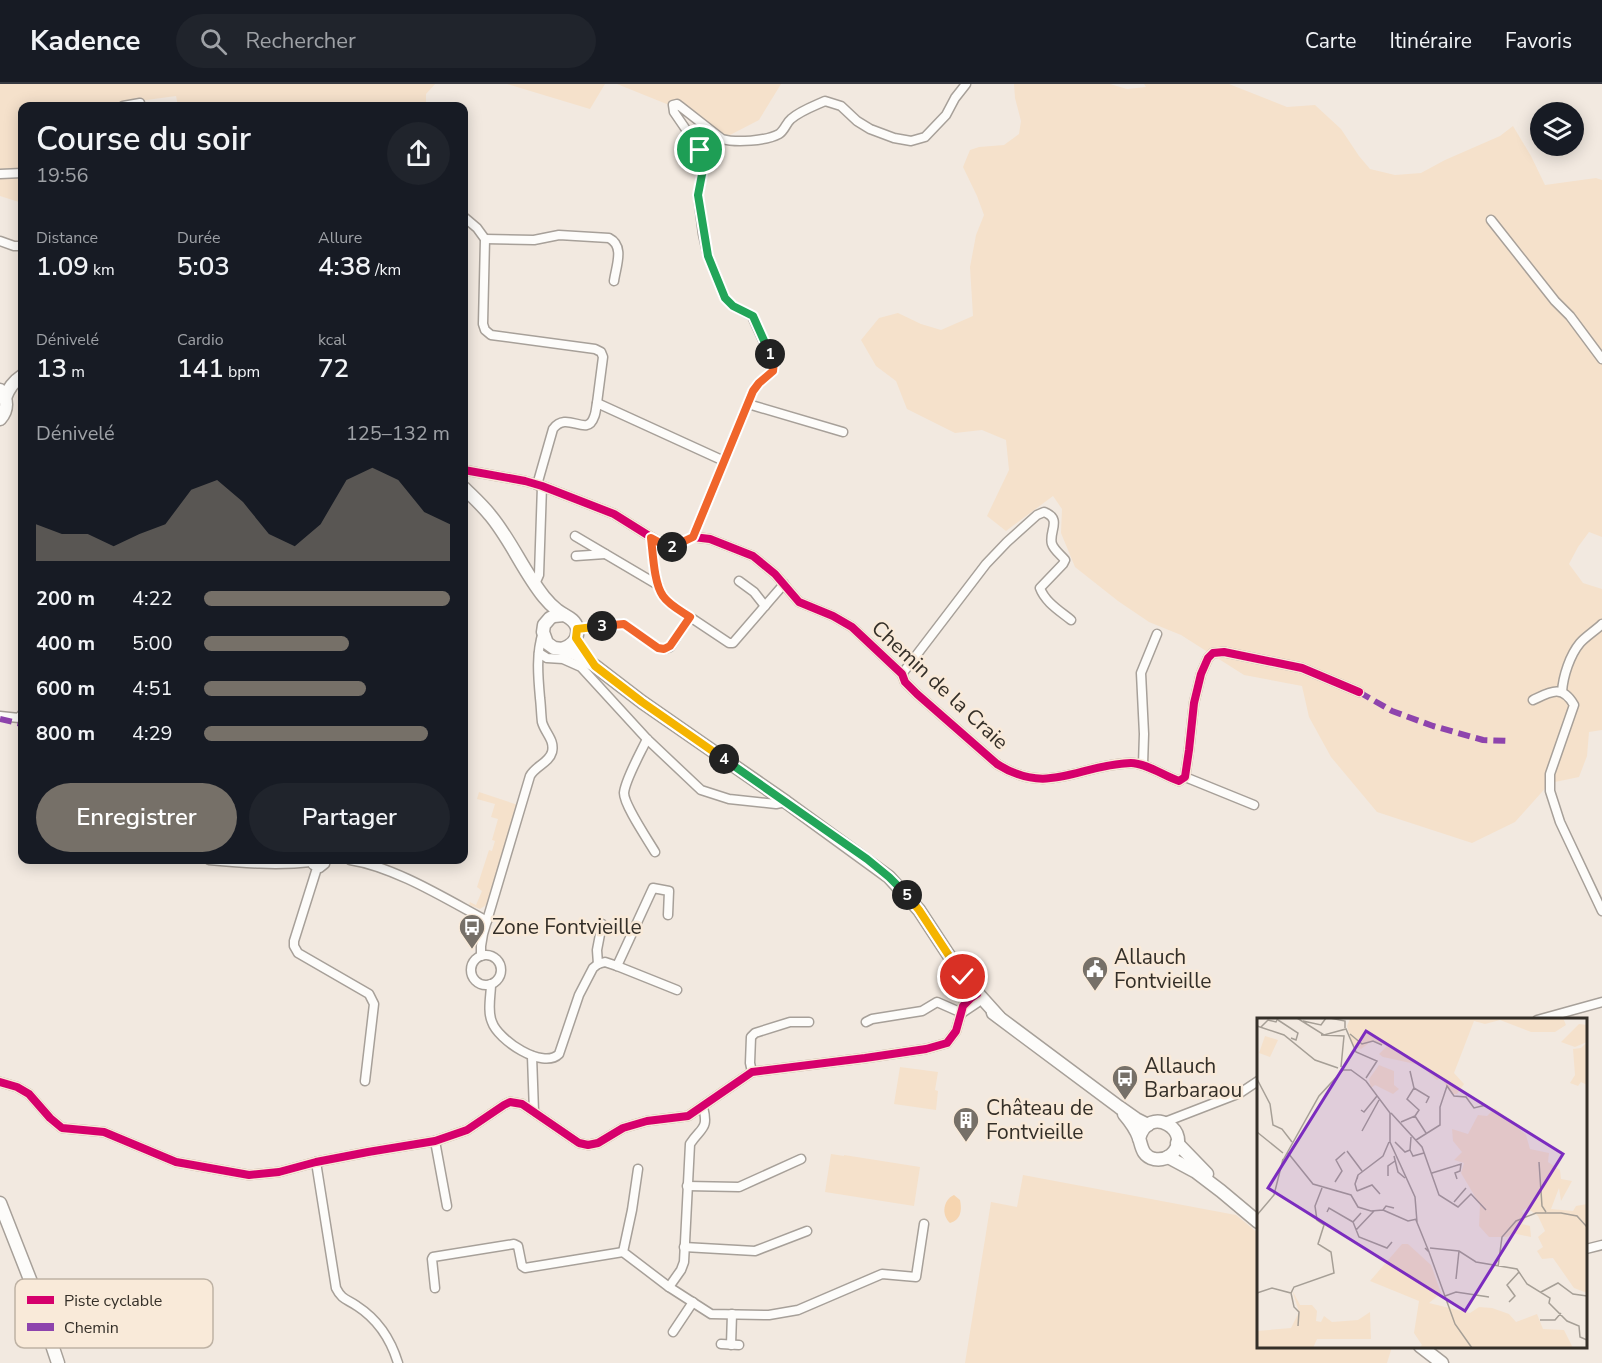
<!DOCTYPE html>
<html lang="fr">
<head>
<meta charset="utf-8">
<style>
	body { margin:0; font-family:"Nunito Sans",sans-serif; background:#20242c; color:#f1f3f6; height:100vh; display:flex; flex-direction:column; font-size:22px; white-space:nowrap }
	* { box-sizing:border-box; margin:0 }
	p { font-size:20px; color:#9ea1a6 }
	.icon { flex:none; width:33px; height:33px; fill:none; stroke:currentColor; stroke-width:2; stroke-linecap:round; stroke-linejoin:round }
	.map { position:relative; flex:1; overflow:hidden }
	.panel { position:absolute; left:18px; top:18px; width:450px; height:762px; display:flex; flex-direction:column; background:#171b24; border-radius:12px; box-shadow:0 3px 15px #0003 }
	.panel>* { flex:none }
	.buttons { position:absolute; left:1530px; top:18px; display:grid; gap:12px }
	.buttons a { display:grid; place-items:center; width:54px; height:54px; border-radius:50%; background:#171b24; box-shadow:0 3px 15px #0003; font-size:30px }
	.pin { position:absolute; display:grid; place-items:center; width:51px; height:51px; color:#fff; margin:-26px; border:3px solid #fff; border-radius:50%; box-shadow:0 2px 6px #0007 }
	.km { position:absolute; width:30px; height:30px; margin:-15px; border-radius:50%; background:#222; color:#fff; font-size:16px; line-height:30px; text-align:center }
	.round { display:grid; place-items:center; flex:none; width:63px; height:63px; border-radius:32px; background:#20242c }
	.overview { display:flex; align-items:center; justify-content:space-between; height:102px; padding:0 18px }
	h1 { font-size:33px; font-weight:600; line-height:45px }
	.stats { display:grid; grid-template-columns:repeat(3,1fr); gap:9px; height:102px; padding:6px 18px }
	.stats div { display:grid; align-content:center }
	.stats b { font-size:26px; font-weight:600 }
	.stats small { font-size:16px; font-weight:400 }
	.stats p { font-size:16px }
	.chart { height:168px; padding:12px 18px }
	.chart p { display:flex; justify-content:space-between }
	.chart svg { width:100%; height:108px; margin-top:6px; fill:#767068; opacity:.7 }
	.primary-button { display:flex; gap:12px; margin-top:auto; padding:12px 18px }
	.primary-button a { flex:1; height:69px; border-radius:36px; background:#767068; color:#fff; font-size:24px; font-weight:600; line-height:69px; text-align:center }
	.primary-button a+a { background:#20242c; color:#f1f3f6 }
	ul { padding:0 18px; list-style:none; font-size:20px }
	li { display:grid; grid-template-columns:96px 72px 1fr; align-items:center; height:45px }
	li i { height:15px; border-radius:8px; background:#767068 }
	header { display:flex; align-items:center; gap:36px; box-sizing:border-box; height:84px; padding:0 30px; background:#171b24; border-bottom:2px solid #363941 }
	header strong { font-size:28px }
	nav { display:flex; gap:33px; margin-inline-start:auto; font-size:21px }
	.search { width:420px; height:54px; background:#20242c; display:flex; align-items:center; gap:15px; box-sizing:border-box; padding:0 21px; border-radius:33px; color:#9ea1a6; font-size:22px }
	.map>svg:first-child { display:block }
	.green { fill:#f5e1cb }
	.water { fill:#f6d5b0 }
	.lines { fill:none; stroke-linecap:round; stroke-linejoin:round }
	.minor-casing { stroke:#a7a099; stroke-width:11 }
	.secondary-casing { stroke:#a7a099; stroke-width:15 }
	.minor { stroke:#fdfcfa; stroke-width:8 }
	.secondary { stroke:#fdfcfa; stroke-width:12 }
	.quiet { stroke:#8e44ad; stroke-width:6; stroke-dasharray:12 6; stroke-linecap:butt }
	.cycleway-casing { stroke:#f9ead9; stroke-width:11 }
	.cycleway { stroke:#d6006c; stroke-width:8 }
	.split-1-casing { stroke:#fff; stroke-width:12 }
	.split-2-casing { stroke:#fff; stroke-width:12 }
	.split-3-casing { stroke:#fff; stroke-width:12 }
	.split-4-casing { stroke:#fff; stroke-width:12 }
	.split-5-casing { stroke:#fff; stroke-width:12 }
	.split-6-casing { stroke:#fff; stroke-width:12 }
	.split-1 { stroke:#22a559; stroke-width:8 }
	.split-2 { stroke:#f0652b; stroke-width:8 }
	.split-3 { stroke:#f0652b; stroke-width:8 }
	.split-4 { stroke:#f5b400; stroke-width:8 }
	.split-5 { stroke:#22a559; stroke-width:8 }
	.split-6 { stroke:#f5b400; stroke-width:8 }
	.labels { text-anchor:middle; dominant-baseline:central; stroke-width:5; stroke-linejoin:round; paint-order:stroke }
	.street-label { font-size:21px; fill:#342f28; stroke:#f9ead9 }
	.poi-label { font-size:21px; fill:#342f28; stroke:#f9ead9; text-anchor:start }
	.inset-road { fill:none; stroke:#a69f96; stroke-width:1.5 }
	.view { fill:#7b2cbf; fill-opacity:0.15; stroke:#7b2cbf; stroke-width:3 }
	.inset-edge { fill:none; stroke:#342f28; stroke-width:3 }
	.key { fill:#f9ead9; stroke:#beb2a4; stroke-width:1.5 }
	.key-label { font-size:16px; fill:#342f28 }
</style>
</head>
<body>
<header>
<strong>Kadence</strong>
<div class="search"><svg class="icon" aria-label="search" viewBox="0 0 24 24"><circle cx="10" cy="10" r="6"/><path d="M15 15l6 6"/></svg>Rechercher</div>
<nav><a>Carte</a><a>Itinéraire</a><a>Favoris</a></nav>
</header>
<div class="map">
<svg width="1602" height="1279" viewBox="0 0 1602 1279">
	<rect width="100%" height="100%" fill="#f2e9e0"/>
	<!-- green -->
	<g class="green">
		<polygon points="0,0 435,0 426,10 426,19 414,22 178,22 176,12 102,22 22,22 22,119 0,112"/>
		<polygon points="507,0 605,0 590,25"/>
		<polygon points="617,0 781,0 759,36 728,52 679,25"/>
		<polygon points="1014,0 1110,0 1127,5 1146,3 1144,0 1229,0 1287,23 1315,21 1341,45 1359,72 1370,85 1395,91 1421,89 1445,76 1500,52 1513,42 1531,72 1545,101 1596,94 1602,96 1602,453 1589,448 1578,463 1569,480 1583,499 1602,505 1602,646 1589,648 1587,672 1579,693 1550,699 1515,738 1472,759 1377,728 1331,673 1309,633 1302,602 1244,591 1181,551 1149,538 1118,517 1075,483 1061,449 1062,425 1053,412 1006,447 987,432 1009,386 1006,356 982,346 955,349 907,325 896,297 876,282 861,256 879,234 898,229 921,240 941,246 973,232 970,183 976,151 984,131 977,112 963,83 970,66 979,63 1004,61 1019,50 1021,37 1015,14"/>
		<polygon points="479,708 518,721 486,821 480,825 469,821 470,818 476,821 482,807 477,803 489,766 492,767 495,757 492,756 498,735 491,733 495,720 477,715"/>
		<polygon points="900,983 938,988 935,1006 938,1007 936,1026 894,1020"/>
		<polygon points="831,1070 844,1072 844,1071 920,1083 914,1122 825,1108"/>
		<polygon points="1023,1091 1236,1131 1258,1149 1258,1262 1392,1263 1387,1279 965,1279 991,1118 1017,1123"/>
	</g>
	<!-- water -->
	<path class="water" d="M954,1111L960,1116C962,1126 961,1136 950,1139C941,1131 943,1116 954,1111Z"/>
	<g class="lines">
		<!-- minor casing -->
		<g class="minor-casing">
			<g id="minor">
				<polyline points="123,22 140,19"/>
				<polyline points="0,90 22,89"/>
				<polyline points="464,133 477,144 485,155 483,240 485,246 491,251 595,265 601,268 603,273 597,319"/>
				<polyline points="1491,136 1555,217 1570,232 1602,275"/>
				<path d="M485,155L534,156L559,151L609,154C625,162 616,182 614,197"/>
				<polyline points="0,157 14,162 22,162"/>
				<polyline points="748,320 843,348"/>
				<path d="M464,386L525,397L542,402L614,430L662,460L672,463L693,453L710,455L753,472L775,490L799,518L833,532L852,543L902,590L905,598L917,610L997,680C1049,713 1079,680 1131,679C1146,679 1164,692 1179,697L1185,693L1189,666L1194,619L1201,590L1208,574L1213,569L1224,568L1302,584L1359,608"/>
				<path d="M537,401L553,345C567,326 587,354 594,333C596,329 596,323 597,319L724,377"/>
				<polyline points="575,452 658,501"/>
				<path d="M693,453L753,307L759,299L773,287L774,280L752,232L733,222L725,214L708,172L703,150L698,111L704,80L703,74L700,66L674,28L673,21L677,20L681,23L722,55C736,59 766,57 779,50C785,46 786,39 791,35C800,27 814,22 825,17L841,22L857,37L870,45L894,54L911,57L925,53L946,31L955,14L966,0"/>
				<polyline points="576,472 605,470"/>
				<polyline points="739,497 754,508 765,522"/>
				<polyline points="535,500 539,491 542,402"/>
				<polyline points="690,533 729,559 733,559 784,500"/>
				<path d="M577,545L624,540L658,564L664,565L670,563L690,533C681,527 669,521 663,512C654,500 653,470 651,454"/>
				<polyline points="539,569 547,574 563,575 581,583 647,655 701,706 729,715 776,720 786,718"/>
				<path d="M902,590L986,480L1007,458L1037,431L1044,428C1063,435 1048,448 1052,460C1054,466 1061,471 1065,476L1063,480L1040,504C1045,518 1060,527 1071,536"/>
				<path d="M1562,608C1563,592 1570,571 1580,559C1585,553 1596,546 1602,540"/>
				<path d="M1533,616C1550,608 1562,600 1574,621L1550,690V707L1560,738L1602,827"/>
				<polyline points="0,632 19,634 22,630"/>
				<path d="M647,655C641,668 625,696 624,709C624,721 648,756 655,768"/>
				<polyline points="1143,681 1144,650 1141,589 1157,550"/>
				<polyline points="1185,693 1254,721"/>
				<path d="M209,776C243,779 277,782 311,778"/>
				<path d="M350,776C395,783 446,815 487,837"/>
				<polyline points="313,781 320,784 325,780 326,776"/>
				<polyline points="317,784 294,857 294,862 298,869 369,910 374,920 365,997"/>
				<circle cx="486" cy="886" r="15"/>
				<path d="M481,872V862L483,850L530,692C535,682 549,679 552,668C555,656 545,649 542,638C541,630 541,622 540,614C538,592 536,569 543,548"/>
				<polyline points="598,880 597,866 602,840"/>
				<polyline points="617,882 653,804 669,807 668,831"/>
				<path d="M491,900C491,911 487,927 492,938C498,956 543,986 559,970L579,911L593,884L598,880L605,878L617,882L677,906"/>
				<polyline points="962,929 977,919 981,913"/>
				<polyline points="1537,936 1602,918"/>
				<polyline points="866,938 872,935 922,927 937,918 962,929"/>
				<polyline points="532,972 534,1028"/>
				<polyline points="752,988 750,979 751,953 755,949 790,938 809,938"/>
				<polyline points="0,998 17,1003 29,1010 50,1034 62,1044 104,1048 176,1078 249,1091 279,1088 316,1078 368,1068 435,1057 467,1046 504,1021 510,1018 522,1020 579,1059 588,1061 598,1059 623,1044 647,1037 688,1032 752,988 865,974 926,965 947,959 956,947 963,922 971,914 977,910"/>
				<polyline points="1165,1038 1240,1009 1258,997"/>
				<polyline points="435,1057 447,1122"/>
				<path d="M316,1078L336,1204C342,1216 347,1215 357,1222C377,1235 391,1256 398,1279"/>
				<polyline points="638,1085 632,1126 623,1168 669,1203 711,1230 769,1231 798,1226 882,1190 916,1193 924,1140"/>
				<polyline points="687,1102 739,1103 801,1075"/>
				<polyline points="684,1163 755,1167 807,1147"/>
				<polyline points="1586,1165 1602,1161"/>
				<path d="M669,1203L681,1186L684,1178L690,1060C701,1043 709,1046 703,1023"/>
				<polyline points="435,1204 432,1175 433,1173 514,1160 518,1162 522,1182 525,1184 623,1168"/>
				<polyline points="673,1248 693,1218"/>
				<polyline points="721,1260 739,1261"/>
				<polyline points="731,1261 732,1230"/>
			</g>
		</g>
		<!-- secondary casing -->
		<g class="secondary-casing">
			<g id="secondary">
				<path d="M0,306C8,315 8,326 0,335"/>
				<path d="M5,314C9,304 13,298 22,292"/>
				<path d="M464,404C473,413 482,421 490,431C511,456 523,487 544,513C548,518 552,522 557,526C564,532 575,534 577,544C579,555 571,562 562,565"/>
				<polyline points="564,531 554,532 550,534 544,541 543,548 547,559 554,564 562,565 576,570 595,582 642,618 786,718 889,793 919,826 963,893 999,933"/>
				<polyline points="993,929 1119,1023 1136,1035 1148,1041"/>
				<path d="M1124,1030C1130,1037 1136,1045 1139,1054C1142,1063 1142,1072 1154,1075C1160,1076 1166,1075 1171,1071C1196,1048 1148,1018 1139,1055"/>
				<polyline points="1177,1059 1207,1090"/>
				<polyline points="1168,1073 1196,1088 1221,1107 1258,1138"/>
				<polyline points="0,1119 31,1198 58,1279"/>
				<polyline points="1420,1262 1442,1279"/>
			</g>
		</g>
		<!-- minor -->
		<use href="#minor" class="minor"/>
		<!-- secondary -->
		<use href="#secondary" class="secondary"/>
		<!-- quiet -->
		<g class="quiet">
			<polyline points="1359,608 1392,627 1433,642 1483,656 1509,657"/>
			<polyline points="0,635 22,640"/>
		</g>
		<!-- cycleway casing -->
		<g class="cycleway-casing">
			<g id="cycleway">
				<path d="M464,386L525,397L542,402L614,430L662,460L672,463L693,453L710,455L753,472L775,490L799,518L833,532L852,543L902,590L905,598L917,610L997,680C1049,713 1079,680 1131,679C1146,679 1164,692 1179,697L1185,693L1189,666L1194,619L1201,590L1208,574L1213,569L1224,568L1302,584L1359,608"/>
				<polyline points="0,998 17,1003 29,1010 50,1034 62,1044 104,1048 176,1078 249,1091 279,1088 316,1078 368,1068 435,1057 467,1046 504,1021 510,1018 522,1020 579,1059 588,1061 598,1059 623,1044 647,1037 688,1032 752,988 865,974 926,965 947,959 956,947 963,922 971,914 977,910"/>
			</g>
		</g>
		<!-- cycleway -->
		<use href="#cycleway" class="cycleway"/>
	</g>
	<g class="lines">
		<!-- split-1 casing -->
		<g class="split-1-casing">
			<polyline id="split-1" points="700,66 704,80 698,111 708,172 725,214 733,222 753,232 770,270"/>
		</g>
		<!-- split-2 casing -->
		<g class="split-2-casing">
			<polyline id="split-2" points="672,463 693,453 753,307 759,299 773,287 774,278 770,270"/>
		</g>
		<!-- split-3 casing -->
		<g class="split-3-casing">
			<path id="split-3" d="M602,542L624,540L658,564L664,565L670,562L690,533C681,527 669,521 663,512C654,500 653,470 651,454L662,460L672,463"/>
		</g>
		<!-- split-4 casing -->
		<g class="split-4-casing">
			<polyline id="split-4" points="602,542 577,545 576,554 595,582 642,618 724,675"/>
		</g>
		<!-- split-5 casing -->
		<g class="split-5-casing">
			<polyline id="split-5" points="724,675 867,775 889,793 907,811"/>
		</g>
		<!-- split-6 casing -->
		<g class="split-6-casing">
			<polyline id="split-6" points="907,811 919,826 963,893"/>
		</g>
		<!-- split-1 -->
		<use href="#split-1" class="split-1"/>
		<!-- split-2 -->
		<use href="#split-2" class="split-2"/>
		<!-- split-3 -->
		<use href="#split-3" class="split-3"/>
		<!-- split-4 -->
		<use href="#split-4" class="split-4"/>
		<!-- split-5 -->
		<use href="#split-5" class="split-5"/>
		<!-- split-6 -->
		<use href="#split-6" class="split-6"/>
	</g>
	<!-- icons -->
	<defs>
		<g id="bus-pin" transform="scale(1.35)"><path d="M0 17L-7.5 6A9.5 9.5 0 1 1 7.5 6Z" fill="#767068" stroke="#f9ead9"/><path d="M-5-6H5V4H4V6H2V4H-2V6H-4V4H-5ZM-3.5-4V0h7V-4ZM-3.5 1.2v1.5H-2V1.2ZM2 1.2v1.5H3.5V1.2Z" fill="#fff"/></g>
		<g id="civic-pin" transform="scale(1.35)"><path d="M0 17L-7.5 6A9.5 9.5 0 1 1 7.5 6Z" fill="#767068" stroke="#f9ead9"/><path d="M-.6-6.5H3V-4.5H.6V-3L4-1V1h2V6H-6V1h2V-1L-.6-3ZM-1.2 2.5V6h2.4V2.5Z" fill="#fff"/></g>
		<g id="building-pin" transform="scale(1.35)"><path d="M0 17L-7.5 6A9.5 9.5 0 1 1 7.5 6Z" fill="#767068" stroke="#f9ead9"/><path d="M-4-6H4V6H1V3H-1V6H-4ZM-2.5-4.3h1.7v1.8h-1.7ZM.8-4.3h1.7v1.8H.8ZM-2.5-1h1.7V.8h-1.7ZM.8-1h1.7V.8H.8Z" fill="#fff"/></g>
	</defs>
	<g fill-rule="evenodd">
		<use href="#bus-pin" x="472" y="843"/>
		<use href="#civic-pin" x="1095" y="885"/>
		<use href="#bus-pin" x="1125" y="994"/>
		<use href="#building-pin" x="966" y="1036"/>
	</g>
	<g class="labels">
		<!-- street labels -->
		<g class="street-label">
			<text transform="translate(940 601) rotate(43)">Chemin de la Craie</text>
		</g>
		<!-- poi labels -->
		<g class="poi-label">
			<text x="492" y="843">Zone Fontvieille</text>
			<text x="1114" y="873">Allauch<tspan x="1114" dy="24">Fontvieille</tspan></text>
			<text x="1144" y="982">Allauch<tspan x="1144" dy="24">Barbaraou</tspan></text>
			<text x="986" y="1024">Château de<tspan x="986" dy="24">Fontvieille</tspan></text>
		</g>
	</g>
	<!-- overview -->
	<g transform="translate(1257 934)">
		<rect width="330" height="330" fill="#f2e9e0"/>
		<path d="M306,0L309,7L298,14H274L243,2L228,6L217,3L197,55L207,66L200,76H195L184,60L180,62L163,47L126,39L122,36L130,28L116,22L104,31L96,28L90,8L93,1H84ZM322,6L330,7V67L324,64L321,68L313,65L318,57L316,31L324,30L330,24L318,29L304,24ZM8,18L21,22L13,39L2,35ZM122,47L137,53V67L142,71L136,76L118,67L114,70L112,61ZM238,90L269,117L273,131L292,135L291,144L303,152L304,161L315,163L304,183L302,170L294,191L316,193L319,188L330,186V275L317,270L296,240L285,241L280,233L286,229L281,219L288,213L281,198L270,190L265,193L269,201L265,206L273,208L274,219L255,215L250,219H232L222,208L223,187L204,155L207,145L197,142L205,134L196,123L195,111L211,116L221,97L230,98ZM145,226H151L174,247L184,275L172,285L213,295L222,289L235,290L252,296L259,304L280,296L286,311L307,312L316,330H162L165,327L157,315L162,283L113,263ZM35,272L43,287H55L60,293L59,303L64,304L67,298L75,304L101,302L113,294L114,321H60L56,330H0V313L34,310L42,294Z" fill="#f5e1cb"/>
		<path class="inset-road" d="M40,0L67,17L89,11L99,34L120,43L109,60M73,0L88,3V10M21,2L41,15L39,22L34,20M46,3L64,7L69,0M0,8L27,17L58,42L81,50M4,9L11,2L19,4L21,0M93,16L105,26L116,23L125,27M64,17L87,18L84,49M153,53L157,70L150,81L162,92L158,98M0,61L13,86L16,107L25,111L35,124M157,70L172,79L169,85M104,92L107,94L120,78M134,95L165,129L182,177L201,189L214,176L229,192M144,104L158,98L169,115M105,113L122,82M0,114L26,135M159,122L183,107V89L190,68L197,78L209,79L217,90L229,87M138,124L148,134L153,132L154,119M153,132L156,138L167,135M90,133L105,153M31,135L56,166L94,177L101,189L114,193L126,192L129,188L137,190M137,138L141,154L148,160M25,144L62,78L86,52H94L109,63L133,95V124L158,179L160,204M282,144L285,188L289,194M175,155L204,146L203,153L198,155L200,161M101,157L126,138L132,124M131,158V148L138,143M78,164L85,153L79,142L88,134M100,173L115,167L123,176M100,173L98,166L101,157L100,161M197,184L209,170M126,192L151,203L160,201M70,194L72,190L96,204M104,195L96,204L102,219L130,230L135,224M0,197L17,177L26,141M159,202L172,234L168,230M99,212L117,193M173,230L202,233L219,244L260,251L270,266L293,280L292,285L310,303L322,308L323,319L330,322M172,234L198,306L215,330M241,249L245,219L259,203L279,195H304L320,198L330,209M199,261L202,233M284,274L301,265L316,276L330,278M0,275L15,270L34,275L37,269L77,255L74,234L61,226L67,207L60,202L58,188L65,170M34,275L37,289L42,294L41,308M188,278L199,274L232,279M252,284L258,278L250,267L262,254M283,302H298L304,295"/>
		<path class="view" d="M109,13L306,136L208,293L11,170Z"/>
		<rect width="330" height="330" class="inset-edge"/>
	</g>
	<!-- legend -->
	<rect x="15" y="1195" width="198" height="69" rx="9" class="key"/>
	<rect x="27" y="1212" width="27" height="8" fill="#d6006c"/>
	<rect x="27" y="1239" width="27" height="8" fill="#8e44ad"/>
	<g class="key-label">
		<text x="64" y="1222">Piste cyclable</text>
		<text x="64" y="1249">Chemin</text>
	</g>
</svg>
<div class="buttons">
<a><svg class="icon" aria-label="layers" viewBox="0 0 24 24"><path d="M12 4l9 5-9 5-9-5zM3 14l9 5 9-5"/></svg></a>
</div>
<div class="pin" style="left:700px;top:66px;background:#1e9e55"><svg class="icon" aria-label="arrive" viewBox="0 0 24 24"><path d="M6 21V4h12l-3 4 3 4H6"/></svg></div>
<div class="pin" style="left:963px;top:893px;background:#d93025"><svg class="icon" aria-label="check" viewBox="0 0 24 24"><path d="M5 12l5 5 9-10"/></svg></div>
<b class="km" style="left:770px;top:270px">1</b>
<b class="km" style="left:672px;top:463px">2</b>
<b class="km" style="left:602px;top:542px">3</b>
<b class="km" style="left:724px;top:675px">4</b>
<b class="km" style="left:907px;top:811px">5</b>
<section class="panel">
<div class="overview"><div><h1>Course du soir</h1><p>19:56</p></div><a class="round"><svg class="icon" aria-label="share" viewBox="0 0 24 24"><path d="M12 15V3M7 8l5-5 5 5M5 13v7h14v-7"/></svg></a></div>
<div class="stats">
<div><p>Distance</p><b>1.09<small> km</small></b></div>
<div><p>Durée</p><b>5:03</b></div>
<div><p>Allure</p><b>4:38<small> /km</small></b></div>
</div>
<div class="stats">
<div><p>Dénivelé</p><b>13<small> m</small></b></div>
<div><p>Cardio</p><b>141<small> bpm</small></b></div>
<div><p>kcal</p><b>72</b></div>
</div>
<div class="chart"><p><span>Dénivelé</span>125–132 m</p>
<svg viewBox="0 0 160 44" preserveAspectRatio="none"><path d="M0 44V29L10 33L20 33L30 38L40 33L50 29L60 15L70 11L80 20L90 33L100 38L110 29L120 11L130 6L140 11L150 24L160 29V44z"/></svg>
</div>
<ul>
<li><b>200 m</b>4:22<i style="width:100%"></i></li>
<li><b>400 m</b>5:00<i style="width:59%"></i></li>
<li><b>600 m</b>4:51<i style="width:66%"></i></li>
<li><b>800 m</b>4:29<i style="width:91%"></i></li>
</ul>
<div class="primary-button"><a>Enregistrer</a><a>Partager</a></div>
</section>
</div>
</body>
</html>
